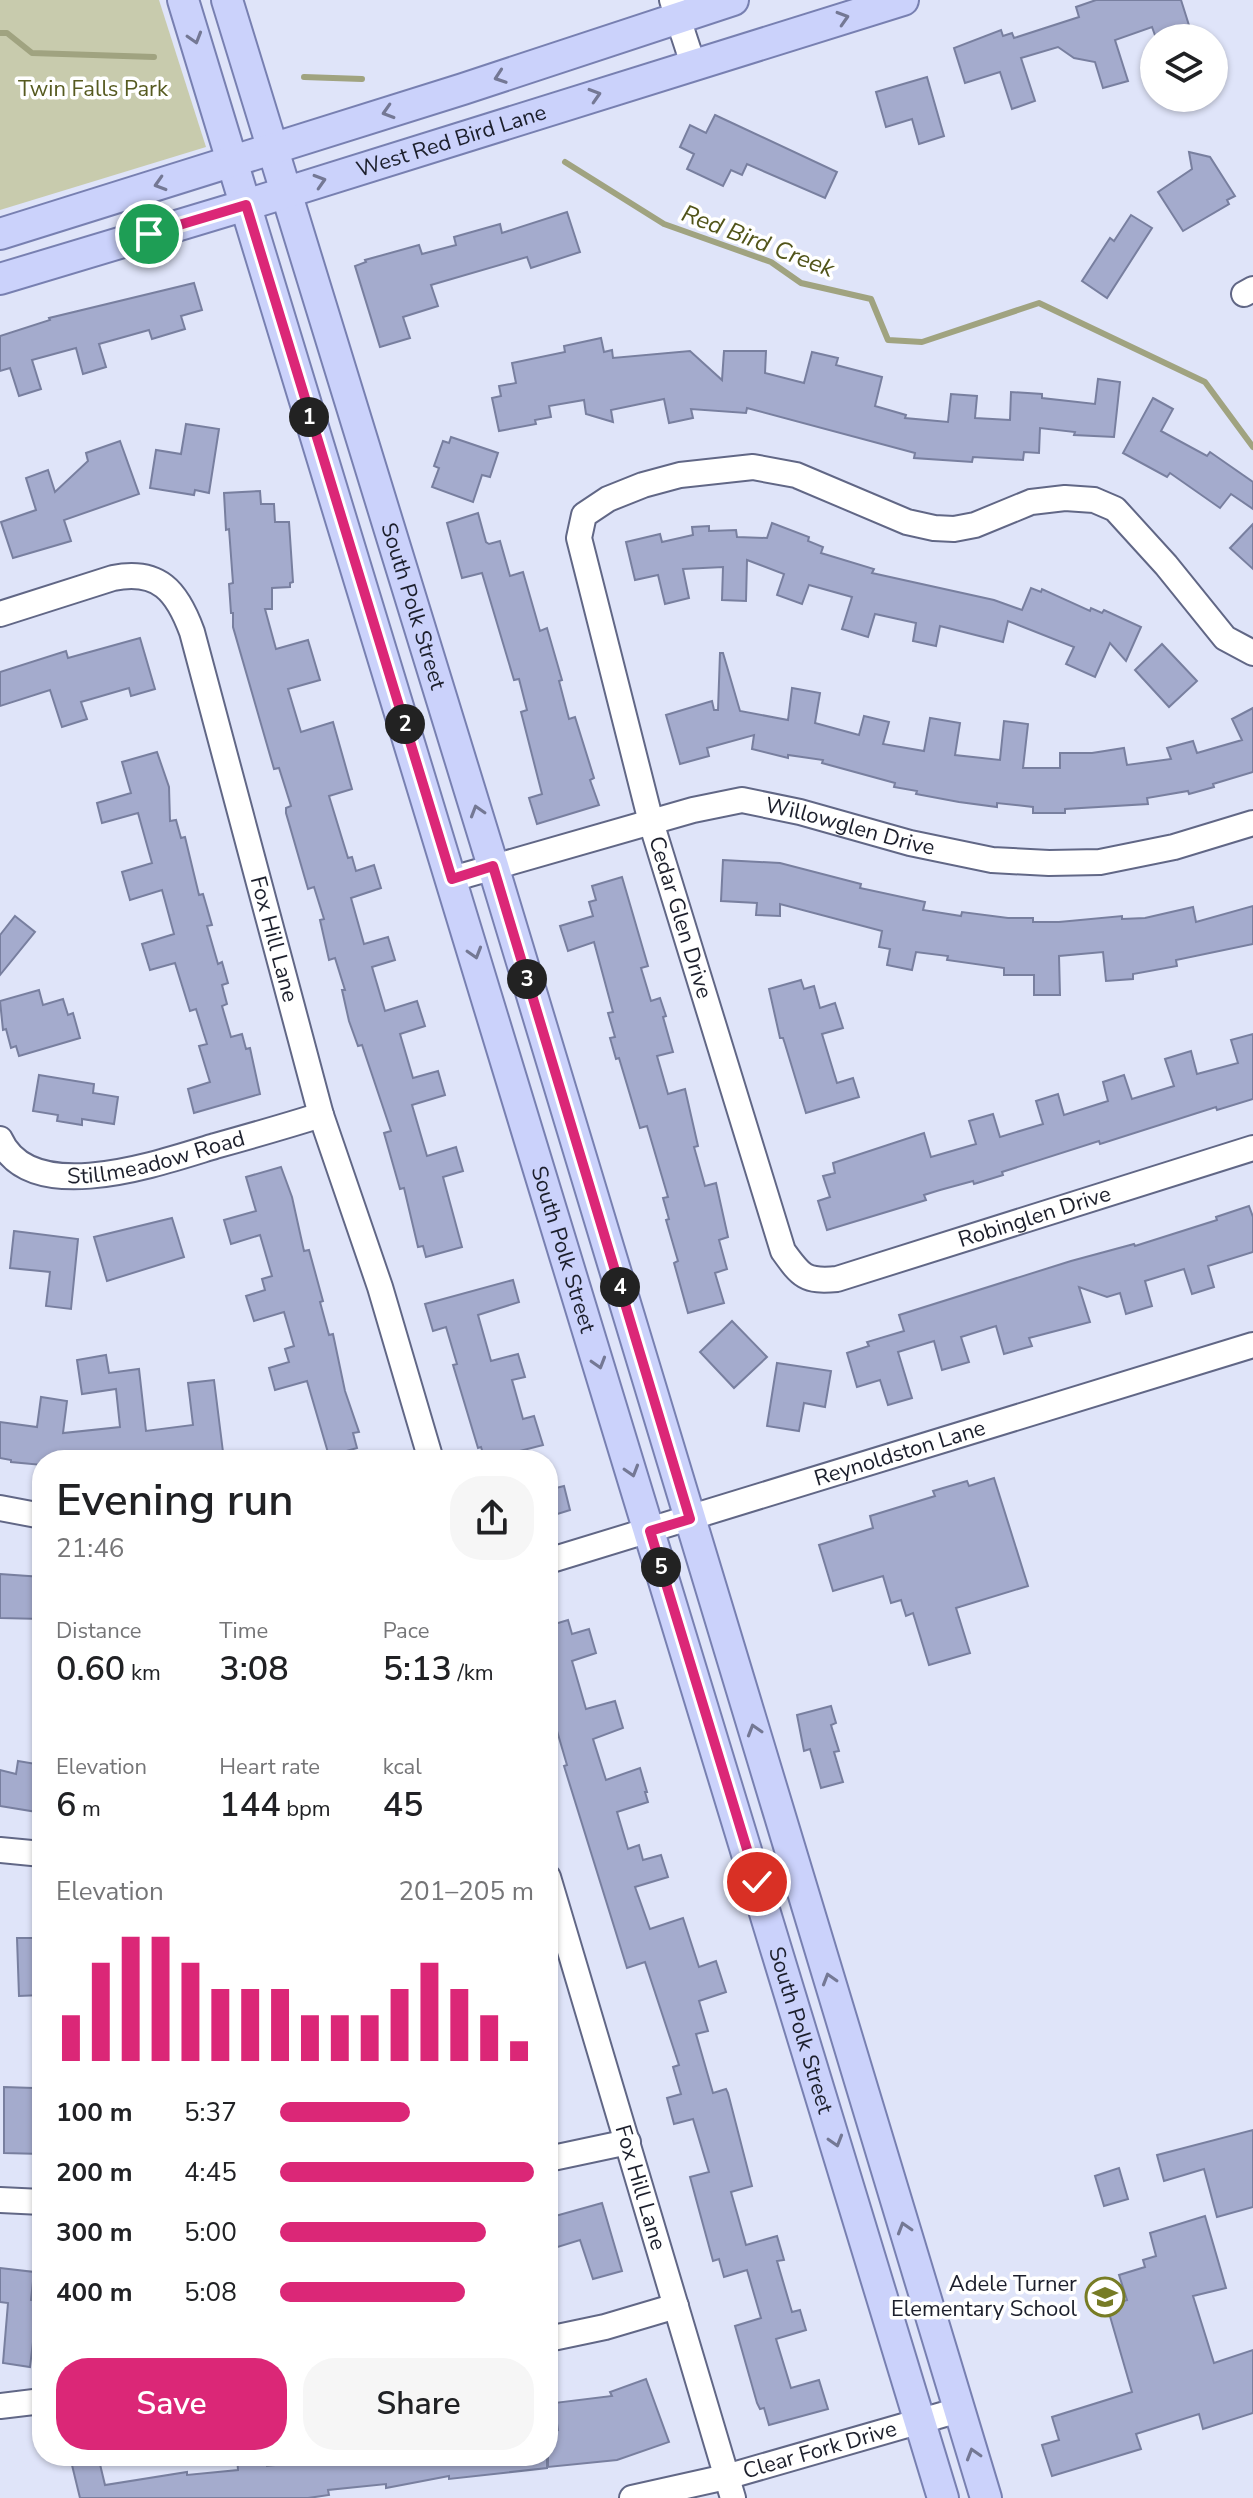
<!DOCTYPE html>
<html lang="en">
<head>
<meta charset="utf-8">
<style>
	body { margin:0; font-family:"Nunito Sans",sans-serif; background:#f6f6f6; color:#202124; height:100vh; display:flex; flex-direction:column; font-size:30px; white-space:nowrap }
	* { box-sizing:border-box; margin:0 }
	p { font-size:26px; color:#757577 }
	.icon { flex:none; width:44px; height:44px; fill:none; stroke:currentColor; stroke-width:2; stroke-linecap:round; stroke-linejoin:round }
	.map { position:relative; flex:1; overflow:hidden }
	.details { position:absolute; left:32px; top:1450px; width:526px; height:1016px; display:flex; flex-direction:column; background:#fff; border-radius:32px; box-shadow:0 2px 6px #0004 }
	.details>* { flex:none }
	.buttons { position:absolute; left:1140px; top:24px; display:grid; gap:16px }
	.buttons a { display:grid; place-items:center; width:88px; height:88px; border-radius:50%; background:#fff; box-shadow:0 2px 6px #0004; font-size:40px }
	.pin { position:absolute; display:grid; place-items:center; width:68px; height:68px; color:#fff; margin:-34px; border:4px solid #fff; border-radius:50%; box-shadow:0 2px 8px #0007 }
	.km { position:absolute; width:40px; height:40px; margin:-20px; border-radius:50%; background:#222; color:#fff; font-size:22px; line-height:40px; text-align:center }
	.round { display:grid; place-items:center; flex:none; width:84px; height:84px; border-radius:32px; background:#f6f6f6 }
	.overview { display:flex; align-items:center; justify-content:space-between; height:136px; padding:0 24px }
	h1 { font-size:44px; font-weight:600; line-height:60px }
	.figures { display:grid; grid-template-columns:repeat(3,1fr); gap:12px; height:136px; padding:8px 24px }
	.figures div { display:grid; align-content:center }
	.figures b { font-size:34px; font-weight:600 }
	.figures small { font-size:22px; font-weight:400 }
	.figures p { font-size:22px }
	.chart { height:224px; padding:16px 24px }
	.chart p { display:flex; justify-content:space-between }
	.chart svg { width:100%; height:144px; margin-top:8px; stroke:#db2777; stroke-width:6 }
	.primary-button { display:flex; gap:16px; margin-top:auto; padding:16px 24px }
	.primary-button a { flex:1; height:92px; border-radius:32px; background:#db2777; color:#fff; font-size:32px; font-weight:600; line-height:92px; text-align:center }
	.primary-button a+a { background:#f6f6f6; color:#202124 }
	ul { padding:0 24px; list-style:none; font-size:26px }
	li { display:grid; grid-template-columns:128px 96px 1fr; align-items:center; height:60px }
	li i { height:20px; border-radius:10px; background:#db2777 }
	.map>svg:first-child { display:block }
	.green { fill:#c8cbad }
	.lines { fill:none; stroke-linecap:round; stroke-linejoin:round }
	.stream { stroke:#a0a380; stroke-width:6 }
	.building { fill:#a4abcd; stroke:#787f9f; stroke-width:2 }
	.minor-casing { stroke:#616786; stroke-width:28 }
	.major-casing { stroke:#7880b1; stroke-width:34 }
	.minor { stroke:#fff; stroke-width:24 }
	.major { stroke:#cbd2fb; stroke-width:30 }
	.oneway { stroke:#747894 }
	.route-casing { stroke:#fff; stroke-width:16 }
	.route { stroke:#db2777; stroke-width:10 }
	.labels { text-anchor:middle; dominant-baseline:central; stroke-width:7; stroke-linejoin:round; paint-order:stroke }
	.park-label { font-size:22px; fill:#565a20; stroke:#fff }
	.street-label { font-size:22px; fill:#1c1f2c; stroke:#fff }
	.poi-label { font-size:22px; fill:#1c1f2c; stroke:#fff; text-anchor:end }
	.water-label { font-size:24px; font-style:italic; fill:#515419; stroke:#fff }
</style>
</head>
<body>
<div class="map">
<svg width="1253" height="2498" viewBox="0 0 1253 2498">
	<rect width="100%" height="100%" fill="#dfe4f9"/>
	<!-- green -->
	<polygon class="green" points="0,0 159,0 206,147 0,210"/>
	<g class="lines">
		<!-- stream -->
		<g class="stream">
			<polyline points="0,33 7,33 32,53 154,57"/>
			<polyline points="304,77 362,79"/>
			<polyline points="565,162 664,224 771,262 801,283 871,299 888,340 922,342 1039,303 1205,382 1253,447"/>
		</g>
	</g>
	<!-- building -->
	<g class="building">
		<polygon points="1096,0 1181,0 1193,38 1156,38 1152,27 1115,40 1128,81 1103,88 1095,62 1074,58 1058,47 1021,58 1035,101 1012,109 1000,72 965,83 954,48 1001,30 1003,36 1012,33 1014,38 1079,17 1076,7"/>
		<polygon points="927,77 944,136 919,144 912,119 886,127 876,92"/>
		<polygon points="715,115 837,172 825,198 747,164 742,175 731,170 723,186 687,169 694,154 680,147 690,125 706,133"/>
		<polygon points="1189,152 1210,157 1235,196 1227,200 1229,204 1183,231 1158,192 1192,169"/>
		<polygon points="567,212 580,252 531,268 527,257 431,285 438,306 403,317 410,338 380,347 355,266 366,262 365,260 419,245 422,254 456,245 454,237 500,224 502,233"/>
		<polygon points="1131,215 1152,228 1107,298 1082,281 1110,238 1114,241"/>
		<polygon points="194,283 202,310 181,316 185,329 152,339 149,330 99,344 106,367 83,374 76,348 32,360 41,389 19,396 10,368 0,371 0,336 50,320 49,318"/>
		<polygon points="601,338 604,352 612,350 613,358 690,351 722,380 724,351 766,351 765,373 804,383 812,352 838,358 836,365 882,377 875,406 906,415 905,418 948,422 951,394 977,396 975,418 1010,420 1011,392 1042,394 1042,398 1095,404 1098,379 1120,382 1114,437 1074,435 1075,432 1040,428 1039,453 1024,452 1023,460 973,457 972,462 914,458 915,453 747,408 746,413 691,409 693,418 669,423 664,399 611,410 613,422 586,414 584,400 549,406 551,417 535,420 536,424 499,431 492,398 501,396 499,386 516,383 512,363 565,352 564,346"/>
		<polygon points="1153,398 1173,409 1161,431 1207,456 1210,452 1253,482 1253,509 1231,494 1220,508 1170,473 1167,477 1123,453"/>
		<polygon points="186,424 219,429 209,493 195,490 194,495 150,488 156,450 181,454"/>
		<polygon points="451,437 498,453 490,477 482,475 473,502 432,487 439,468 434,466 443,441 449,443"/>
		<polygon points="120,441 139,494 64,520 71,541 13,558 1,522 36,510 26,478 48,470 55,492 88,461 86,453"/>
		<polygon points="260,491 261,504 274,504 275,522 289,522 293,582 290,583 290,587 272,588 272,609 265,609 276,649 308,640 320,680 288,689 301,732 333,722 352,789 329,796 348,858 352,857 356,871 374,865 381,888 351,898 364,944 388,937 395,960 372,967 385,1011 417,1001 425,1026 400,1034 413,1078 438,1071 445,1095 412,1105 427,1156 456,1147 463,1171 443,1177 462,1247 426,1257 423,1246 418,1247 404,1188 400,1189 384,1133 391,1131 362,1045 358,1046 349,1021 342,990 345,990 335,958 329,960 320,920 324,919 314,887 308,889 286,813 286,808 291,806 279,768 274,769 233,627 233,613 231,613 229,584 233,583 229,529 226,530 224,493"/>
		<polygon points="478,513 486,542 489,544 500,541 510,576 523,572 540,631 547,628 562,680 559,681 569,719 575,717 594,778 590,780 599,805 537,824 529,798 542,794 521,712 527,710 519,679 514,680 482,573 462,578 447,523"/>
		<polygon points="772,523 809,537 808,541 823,547 821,553 874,569 872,573 994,600 1022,610 1031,588 1041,592 1042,589 1090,611 1091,608 1102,613 1104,610 1141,627 1126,661 1110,643 1095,677 1066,664 1074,647 1008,621 1003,642 940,626 936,646 913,641 916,623 875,614 868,637 842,629 852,597 809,585 802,604 777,595 784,574 747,560 746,601 722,600 723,567 683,569 689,598 665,604 658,575 635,580 626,542 660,534 662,542 693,535 692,527 709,526 709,531 736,530 737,537 767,538"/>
		<polygon points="1253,524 1253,569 1230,548"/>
		<polygon points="140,638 155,689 131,696 129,688 81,702 87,719 62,727 50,690 0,706 0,672 66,651 68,658"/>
		<polygon points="1162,644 1197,681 1169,707 1135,670"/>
		<polygon points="720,653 723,653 740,711 788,720 792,688 820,693 815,723 859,735 864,716 889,722 883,744 924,751 930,718 960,723 955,755 1000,760 1004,721 1028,724 1023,768 1060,768 1060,753 1092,753 1124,748 1127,765 1171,759 1167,748 1193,741 1197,753 1242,740 1232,719 1253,708 1253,772 1213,784 1214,787 1189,794 1188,791 1147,798 1148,804 1065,809 1065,813 1033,813 1033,807 997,803 997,807 959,802 916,794 917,791 894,787 895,783 822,763 823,760 788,755 788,758 752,749 754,735 707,748 709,756 680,764 666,715 712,701 714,710 718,710"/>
		<polygon points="157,752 169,787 170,821 176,820 181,838 185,837 199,895 203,894 212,925 207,926 218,964 222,962 228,983 222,985 227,1004 222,1006 231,1037 242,1034 246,1049 250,1048 260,1094 194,1113 188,1089 210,1082 199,1046 207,1044 196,1009 190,1011 175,963 150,970 142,944 174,934 162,890 130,900 122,872 152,863 138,813 102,823 97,803 131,793 122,762"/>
		<polygon points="723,860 780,863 861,884 860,888 925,902 923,910 961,916 962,912 1008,918 1033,918 1033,922 1059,922 1122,916 1122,919 1145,918 1193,907 1196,922 1253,906 1253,944 1176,960 1177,966 1133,974 1133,979 1106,981 1103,952 1059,956 1060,995 1034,995 1034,975 1004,975 1004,968 947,960 948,956 916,952 912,970 887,965 890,949 879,947 882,931 780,904 780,916 756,915 757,903 721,901"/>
		<polygon points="622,877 648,966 641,968 651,1001 660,998 666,1016 663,1017 673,1052 657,1056 668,1094 685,1089 698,1146 694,1147 705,1186 716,1183 728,1237 719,1240 727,1269 715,1273 724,1303 688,1313 674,1263 678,1261 666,1220 669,1219 663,1198 668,1197 647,1126 640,1128 619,1058 616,1059 610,1038 615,1037 608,1013 613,1012 594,942 568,951 560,926 593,916 589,902 596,900 592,886"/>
		<polygon points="15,916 35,932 0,975 0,935"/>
		<polygon points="801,980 804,989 814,986 820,1008 835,1003 843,1028 822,1034 837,1083 853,1078 859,1097 806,1113 785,1044 783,1038 780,1038 769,989"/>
		<polygon points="39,990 43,1005 63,999 68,1015 73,1013 80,1038 19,1056 16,1046 11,1048 6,1029 3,1030 0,1001"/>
		<polygon points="1253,1034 1253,1099 1217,1110 1216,1107 1100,1144 1099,1141 1002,1172 1003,1175 974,1184 973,1181 940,1190 924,1195 926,1200 827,1230 818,1201 830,1197 823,1176 835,1173 833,1163 924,1133 931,1157 976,1144 969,1121 993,1114 1000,1137 1043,1124 1036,1101 1058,1094 1064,1115 1108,1101 1103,1082 1124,1075 1132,1099 1174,1086 1165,1059 1191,1051 1197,1074 1238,1063 1231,1040"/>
		<polygon points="39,1075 94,1084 93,1093 118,1097 114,1124 82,1119 82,1125 57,1121 58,1115 33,1111"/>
		<polygon points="281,1167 292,1197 304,1251 309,1250 323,1301 320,1302 329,1335 333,1334 345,1391 359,1432 353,1433 357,1448 329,1456 307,1381 275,1390 269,1368 289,1362 285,1349 294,1346 284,1312 254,1321 246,1296 265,1290 262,1279 272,1276 260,1235 231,1244 224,1220 256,1211 246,1177"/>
		<polygon points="1249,1206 1253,1217 1253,1252 1208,1266 1214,1287 1192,1294 1184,1269 1145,1281 1152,1306 1126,1314 1120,1293 1107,1297 1079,1287 1090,1322 1029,1338 1032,1346 1004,1354 996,1326 961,1337 969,1362 942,1370 934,1341 898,1352 912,1398 888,1405 880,1380 857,1387 847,1353 869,1346 867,1342 904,1331 899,1315 1071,1261 1134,1244 1135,1246 1217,1220 1216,1217"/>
		<polygon points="172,1218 184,1257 107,1281 94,1237"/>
		<polygon points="14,1231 78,1239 71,1309 46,1306 50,1272 10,1268"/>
		<polygon points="513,1280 519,1302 478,1315 491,1361 518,1354 525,1377 512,1380 523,1419 534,1416 543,1445 485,1460 481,1447 478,1448 453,1365 457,1364 446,1327 433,1331 425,1304"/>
		<polygon points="732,1321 767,1357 734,1388 700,1352"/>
		<polygon points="106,1355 109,1373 139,1369 146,1431 193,1425 188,1383 214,1380 223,1452 206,1454 207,1460 42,1460 42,1465 11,1462 11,1460 0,1458 0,1422 37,1427 41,1397 67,1401 63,1433 120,1427 116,1389 82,1394 77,1360"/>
		<polygon points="777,1363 831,1371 825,1407 804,1403 799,1431 767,1426"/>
		<polygon points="994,1478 1028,1586 956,1608 970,1653 929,1665 913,1613 906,1616 901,1600 891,1603 883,1576 833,1591 819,1545 873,1528 870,1516 935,1496 933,1491 967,1481 969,1486"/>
		<polygon points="564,1486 570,1510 548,1517 548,1490"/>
		<polygon points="0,1574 42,1577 42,1619 0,1618"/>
		<polygon points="568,1620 572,1634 589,1629 596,1653 572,1661 586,1709 615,1701 623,1728 593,1739 606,1780 640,1768 647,1792 645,1792 648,1802 617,1812 628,1849 639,1845 643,1860 661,1855 668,1877 635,1887 650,1929 683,1918 699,1967 716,1961 726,1992 699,2001 708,2031 696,2034 713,2093 726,2089 728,2093 752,2186 731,2192 746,2245 777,2236 784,2260 777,2261 792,2312 800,2310 806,2330 776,2339 791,2388 819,2380 828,2409 769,2425 764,2408 760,2409 757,2403 735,2326 761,2318 747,2270 724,2277 719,2259 713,2261 690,2177 709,2172 693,2119 674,2124 667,2098 681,2094 673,2067 679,2065 645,1962 627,1968 564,1766 567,1765 548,1700 548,1626"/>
		<polygon points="831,1706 836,1723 831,1725 839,1751 834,1752 843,1782 821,1788 810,1749 804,1751 797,1715"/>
		<polygon points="18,1761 42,1765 42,1808 38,1807 37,1812 0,1806 0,1770 16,1774"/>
		<polygon points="17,1938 42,1938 42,1995 19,1996"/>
		<polygon points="4,2087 33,2088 33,2114 42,2115 42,2154 4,2153"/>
		<polygon points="1253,2130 1253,2207 1217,2217 1204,2169 1164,2181 1157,2155"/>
		<polygon points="1119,2168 1128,2199 1104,2206 1095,2176"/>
		<polygon points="602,2203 622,2271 593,2279 580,2240 548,2250 548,2218"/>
		<polygon points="1205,2216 1226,2288 1193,2296 1214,2363 1253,2350 1253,2413 1203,2429 1199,2414 1136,2434 1141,2449 1052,2476 1042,2445 1059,2440 1052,2417 1132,2392 1107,2306 1127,2300 1119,2275 1145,2267 1143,2260 1156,2256 1150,2233"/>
		<polygon points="0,2268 34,2272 31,2300 38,2300 30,2367 3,2363 8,2303 0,2302"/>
		<polygon points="646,2379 669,2442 617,2460 548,2467 548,2431 558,2430 554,2403 612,2396 610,2392"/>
		<polygon points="98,2456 105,2485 187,2472 187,2475 238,2470 237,2456 266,2456 267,2466 322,2460 321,2456 547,2456 547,2468 449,2479 449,2476 386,2488 386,2484 328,2490 329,2495 308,2498 80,2498 71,2461"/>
	</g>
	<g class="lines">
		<!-- minor casing -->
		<g class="minor-casing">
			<g id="minor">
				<polyline points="672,0 693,64"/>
				<polyline points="1244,294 1253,289"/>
				<path id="s1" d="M0,614L113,578C159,569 177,591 192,632L321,1115L380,1287L431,1460"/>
				<path id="s2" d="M1253,653L1225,638L1166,565L1115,509L1094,500L1065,498L1031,502L975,525L954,529L934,528L907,522L796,475L753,467L680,475L643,485L608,499L584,515L579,538L651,822L783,1251C801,1276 805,1282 837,1279L1253,1148"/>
				<path id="s3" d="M452,879L693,810L742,800L800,812L910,843L992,860L1049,863L1100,862L1174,847L1253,823"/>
				<path id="s4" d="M0,1139C31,1209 162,1162 215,1146C251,1136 286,1126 321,1115"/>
				<polyline points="0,1508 42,1516"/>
				<path id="s5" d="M548,1561L1253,1345"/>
				<polyline points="0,1850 42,1854"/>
				<path id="s6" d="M548,1877L733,2498"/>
				<polyline points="548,2159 628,2142"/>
				<polyline points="0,2200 42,2202"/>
				<polyline points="548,2339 605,2327 676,2306"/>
				<polyline points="0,2406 42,2401"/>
				<path id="s7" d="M632,2498L726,2477L959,2410"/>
			</g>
		</g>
		<!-- major casing -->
		<g class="major-casing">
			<g id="major">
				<path id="s8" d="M183,0L943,2498"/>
				<path id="s9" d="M227,0L493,866L986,2498"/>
				<polyline points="0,234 463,89 733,0"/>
				<path id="s10" d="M0,279L246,205L903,0"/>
			</g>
		</g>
		<!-- minor -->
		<use href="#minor" class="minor"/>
		<!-- major -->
		<use href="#major" class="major"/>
	</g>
	<!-- one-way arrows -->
	<defs><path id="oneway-chevron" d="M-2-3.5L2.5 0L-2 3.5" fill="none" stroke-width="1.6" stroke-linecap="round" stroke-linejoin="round" transform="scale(2)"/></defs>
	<g class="oneway">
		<use href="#oneway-chevron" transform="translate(843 18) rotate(-17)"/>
		<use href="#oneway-chevron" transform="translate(195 38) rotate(73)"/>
		<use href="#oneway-chevron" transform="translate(500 77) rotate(161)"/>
		<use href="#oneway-chevron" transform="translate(595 95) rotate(-17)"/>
		<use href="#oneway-chevron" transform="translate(388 112) rotate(163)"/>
		<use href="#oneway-chevron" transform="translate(320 181) rotate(-17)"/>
		<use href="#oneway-chevron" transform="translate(160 184) rotate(163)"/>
		<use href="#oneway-chevron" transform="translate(477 811) rotate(-107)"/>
		<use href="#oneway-chevron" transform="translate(475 953) rotate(73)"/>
		<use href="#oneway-chevron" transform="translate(599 1363) rotate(73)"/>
		<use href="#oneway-chevron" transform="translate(632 1471) rotate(73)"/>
		<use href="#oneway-chevron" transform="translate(754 1730) rotate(-107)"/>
		<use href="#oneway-chevron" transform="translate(829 1979) rotate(-107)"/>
		<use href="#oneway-chevron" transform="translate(836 2141) rotate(73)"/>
		<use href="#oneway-chevron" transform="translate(904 2228) rotate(-107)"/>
		<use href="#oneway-chevron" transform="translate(973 2454) rotate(-107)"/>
	</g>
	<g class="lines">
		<!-- route casing -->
		<g class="route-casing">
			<polyline id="route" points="149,234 246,205 452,879 493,866 690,1519 650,1531 757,1882"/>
		</g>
		<!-- route -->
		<use href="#route" class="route"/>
	</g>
	<!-- icons -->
	<defs>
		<g id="school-ring" transform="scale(2)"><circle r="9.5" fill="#fff" stroke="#777c25" stroke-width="1.5"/><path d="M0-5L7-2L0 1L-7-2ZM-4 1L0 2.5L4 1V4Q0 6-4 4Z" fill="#777c25"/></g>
	</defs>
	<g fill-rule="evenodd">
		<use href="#school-ring" x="1105" y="2297"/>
	</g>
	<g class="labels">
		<!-- park labels -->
		<g class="park-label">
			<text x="93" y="89">Twin Falls Park</text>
		</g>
		<!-- street labels -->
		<g class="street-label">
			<text stroke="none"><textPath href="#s10" startOffset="472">West Red Bird Lane</textPath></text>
			<text stroke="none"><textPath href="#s9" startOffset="634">South Polk Street</textPath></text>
			<text stroke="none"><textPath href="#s3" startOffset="412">Willowglen Drive</textPath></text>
			<text stroke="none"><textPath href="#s2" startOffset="1176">Cedar Glen Drive</textPath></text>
			<text stroke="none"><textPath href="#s1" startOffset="544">Fox Hill Lane</textPath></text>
			<text stroke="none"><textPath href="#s4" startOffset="172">Stillmeadow Road</textPath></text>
			<text stroke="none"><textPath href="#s2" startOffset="1798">Robinglen Drive</textPath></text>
			<text stroke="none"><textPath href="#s8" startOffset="1306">South Polk Street</textPath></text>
			<text stroke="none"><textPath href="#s5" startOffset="368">Reynoldston Lane</textPath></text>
			<text stroke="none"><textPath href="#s8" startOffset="2122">South Polk Street</textPath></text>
			<text stroke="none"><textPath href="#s6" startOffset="324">Fox Hill Lane</textPath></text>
			<text stroke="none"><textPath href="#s7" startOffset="194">Clear Fork Drive</textPath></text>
		</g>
		<!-- poi labels -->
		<g class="poi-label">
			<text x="1077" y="2284">Adele Turner<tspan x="1077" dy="25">Elementary School</tspan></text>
		</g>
		<!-- water labels -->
		<g class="water-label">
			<text transform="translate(758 241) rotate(21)">Red Bird Creek</text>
		</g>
	</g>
</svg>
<div class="buttons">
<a><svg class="icon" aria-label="layers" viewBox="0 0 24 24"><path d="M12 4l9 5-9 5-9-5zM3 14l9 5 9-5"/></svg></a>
</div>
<div class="pin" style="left:149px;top:234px;background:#1e9e55"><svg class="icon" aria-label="arrive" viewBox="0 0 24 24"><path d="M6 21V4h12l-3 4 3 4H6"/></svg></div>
<div class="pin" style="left:757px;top:1882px;background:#d93025"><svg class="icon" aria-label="check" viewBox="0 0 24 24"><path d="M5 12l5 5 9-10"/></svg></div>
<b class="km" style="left:309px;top:417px">1</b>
<b class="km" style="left:405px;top:724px">2</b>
<b class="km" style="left:527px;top:979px">3</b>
<b class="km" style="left:620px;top:1287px">4</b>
<b class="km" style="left:661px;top:1567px">5</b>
<section class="details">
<div class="overview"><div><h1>Evening run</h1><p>21:46</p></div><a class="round"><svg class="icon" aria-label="share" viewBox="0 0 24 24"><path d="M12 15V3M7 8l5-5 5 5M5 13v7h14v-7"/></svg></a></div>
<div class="figures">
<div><p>Distance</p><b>0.60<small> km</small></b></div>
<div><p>Time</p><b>3:08</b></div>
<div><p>Pace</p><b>5:13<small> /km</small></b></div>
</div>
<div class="figures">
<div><p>Elevation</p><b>6<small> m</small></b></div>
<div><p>Heart rate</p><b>144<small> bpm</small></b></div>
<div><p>kcal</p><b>45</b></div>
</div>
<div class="chart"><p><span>Elevation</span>201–205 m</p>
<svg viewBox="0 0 160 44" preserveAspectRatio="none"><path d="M5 44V30M15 44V14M25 44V6M35 44V6M45 44V14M55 44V22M65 44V22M75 44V22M85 44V30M95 44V30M105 44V30M115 44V22M125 44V14M135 44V22M145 44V30M155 44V38"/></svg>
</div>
<ul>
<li><b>100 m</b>5:37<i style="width:51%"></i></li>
<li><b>200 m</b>4:45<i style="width:100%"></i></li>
<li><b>300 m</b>5:00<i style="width:81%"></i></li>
<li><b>400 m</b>5:08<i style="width:73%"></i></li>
</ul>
<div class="primary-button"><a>Save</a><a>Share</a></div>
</section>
</div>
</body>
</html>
